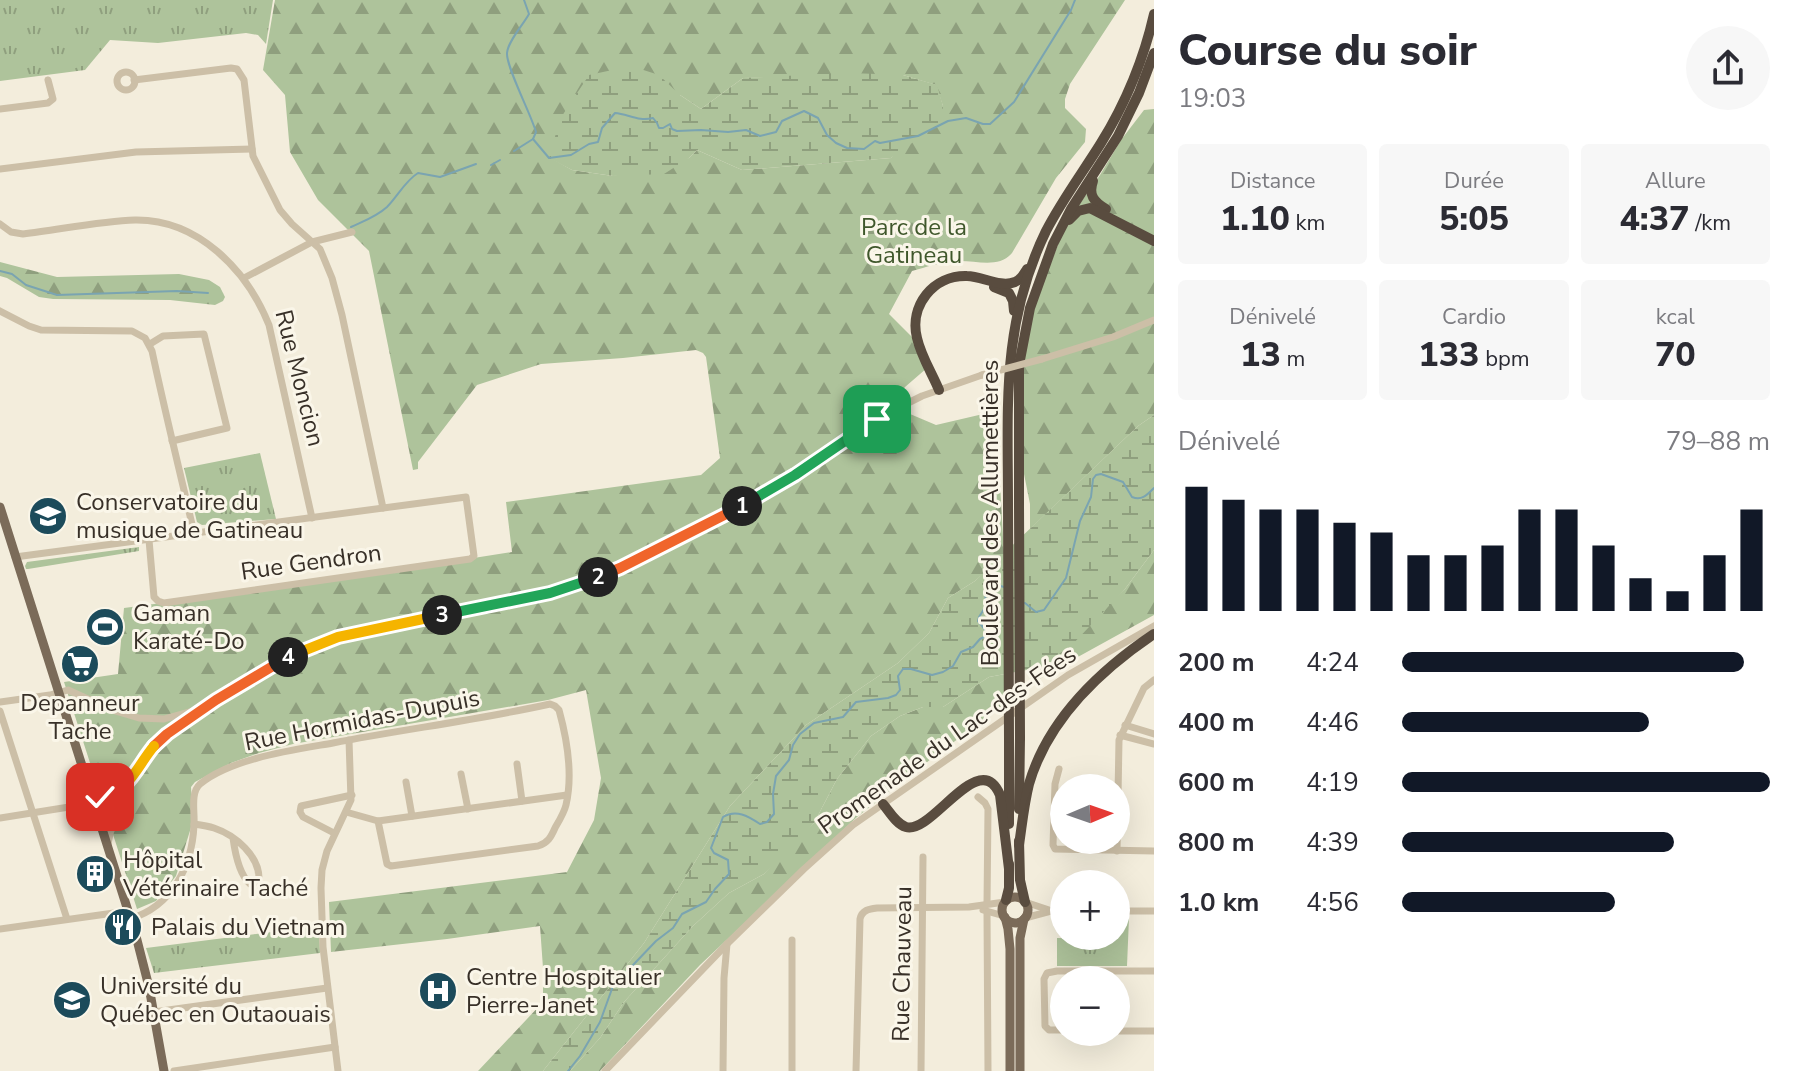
<!DOCTYPE html>
<html lang="fr">
<head>
<meta charset="utf-8">
<style>
	body { margin:0; font-family:"Nunito Sans",sans-serif; background:#f7f7f7; color:#2b2b33; height:100vh; display:flex; flex-direction:column; font-size:30px; white-space:nowrap }
	* { box-sizing:border-box; margin:0 }
	p { font-size:26px; color:#7c7c81 }
	.icon { flex:none; width:44px; height:44px; fill:none; stroke:currentColor; stroke-width:2; stroke-linecap:round; stroke-linejoin:round }
	.map { position:relative; flex:1; overflow:hidden }
	.sheet { display:flex; flex-direction:column; background:#fff; width:640px }
	.sheet>* { flex:none }
	.needle { width:52px; rotate:88deg }
	.fabs { position:absolute; left:1050px; top:774px; display:grid; gap:16px }
	.fabs a { display:grid; place-items:center; width:80px; height:80px; border-radius:50%; background:#fff; box-shadow:0 8px 32px #0002; font-size:40px }
	.pin { position:absolute; display:grid; place-items:center; width:68px; height:68px; color:#fff; margin:-34px; border-radius:16px; box-shadow:0 4px 12px #0006 }
	.km { position:absolute; width:40px; height:40px; margin:-20px; border-radius:50%; background:#222; color:#fff; font-size:22px; line-height:40px; text-align:center }
	.round { display:grid; place-items:center; flex:none; width:84px; height:84px; border-radius:42px; background:#f7f7f7 }
	.overview { display:flex; align-items:center; justify-content:space-between; height:136px; padding:0 24px }
	h1 { font-size:44px; font-weight:800; line-height:60px }
	.metrics { display:grid; grid-template-columns:repeat(3,1fr); gap:12px; height:136px; padding:8px 24px }
	.metrics div { display:grid; align-content:center; border-radius:8px; background:#f7f7f7; text-align:center }
	.metrics b { font-size:34px; font-weight:800 }
	.metrics small { font-size:22px; font-weight:400 }
	.metrics p { font-size:22px }
	.chart { height:224px; padding:16px 24px }
	.chart p { display:flex; justify-content:space-between }
	.chart svg { width:100%; height:144px; margin-top:8px; stroke:#111827; stroke-width:6 }
	ul { padding:0 24px; list-style:none; font-size:26px }
	li { display:grid; grid-template-columns:128px 96px 1fr; align-items:center; height:60px }
	li i { height:20px; border-radius:10px; background:#111827 }
	main { display:flex; flex:1; min-height:0 }
	.map>svg:first-child { display:block }
	.grass { fill:url(#grass-tufts) }
	.forest { fill:url(#forest-firs); fill-rule:evenodd }
	.wetland { fill:url(#wetland-marsh) }
	.lines { fill:none; stroke-linecap:round; stroke-linejoin:round }
	.stream { stroke:#7aa4b1; stroke-width:2 }
	.minor { stroke:#ccbfa7; stroke-width:7 }
	.major { stroke:#7b6b59; stroke-width:9 }
	.highway { stroke:#594c3f; stroke-width:10 }
	.minor-bridge { stroke:#ccbfa7; stroke-width:7 }
	.highway-bridge { stroke:#594c3f; stroke-width:10 }
	.split-1-casing { stroke:#fff; stroke-width:16 }
	.split-2-casing { stroke:#fff; stroke-width:16 }
	.split-3-casing { stroke:#fff; stroke-width:16 }
	.split-4-casing { stroke:#fff; stroke-width:16 }
	.split-5-casing { stroke:#fff; stroke-width:16 }
	.split-6-casing { stroke:#fff; stroke-width:16 }
	.split-1 { stroke:#22a559; stroke-width:10 }
	.split-2 { stroke:#f0652b; stroke-width:10 }
	.split-3 { stroke:#22a559; stroke-width:10 }
	.split-4 { stroke:#f5b400; stroke-width:10 }
	.split-5 { stroke:#f0652b; stroke-width:10 }
	.split-6 { stroke:#f5b400; stroke-width:10 }
	.labels { text-anchor:middle; dominant-baseline:central; stroke-width:6; stroke-linejoin:round; paint-order:stroke }
	.park-label { font-size:24px; fill:#3f572b; stroke:#faf6e9 }
	.street-label { font-size:24px; fill:#383028; stroke:#faf6e9 }
	.poi-label { font-size:24px; fill:#383028; stroke:#faf6e9; text-anchor:start }
</style>
</head>
<body>
<main>
<div class="map">
<svg width="1154" height="1071" viewBox="0 0 1154 1071">
	<defs>
		<pattern id="grass-tufts" width="24" height="20" patternUnits="userSpaceOnUse" patternTransform="scale(2)"><rect width="24" height="20" fill="#aec39b"/><path d="M3 7l-1-3M5 7V3M7 7l1-3M15 17l-1-3M17 17v-4M19 17l1-3" fill="none" stroke="#8f9f7e"/></pattern>
		<pattern id="forest-firs" width="22" height="20" patternUnits="userSpaceOnUse" patternTransform="scale(2)"><rect width="22" height="20" fill="#aec39b"/><path d="M5 1l3.5 6h-7zM16 11l3.5 6h-7z" fill="#8f9f7e"/></pattern>
		<pattern id="wetland-marsh" width="20" height="14" patternUnits="userSpaceOnUse" patternTransform="scale(2)"><rect width="20" height="14" fill="#aec39b"/><path d="M1 5h8M5 5V1M11 12h8M15 12V8" fill="none" stroke="#8f9f7e"/></pattern>
	</defs>
	<rect width="100%" height="100%" fill="#f3eddc"/>
	<!-- grass -->
	<g class="grass">
		<polygon points="0,0 273,0 266,44 258,35 246,33 158,43 110,40 85,70 0,81"/>
		<polygon points="260,453 276,519 202,525 197,522 184,468"/>
		<polygon points="139,547 139,551 28,569 26,569 25,566 27,562"/>
		<polygon points="1116,918 1129,918 1127,966 1057,966 1057,938 1078,938 1079,943 1091,943 1091,936 1116,936"/>
		<polygon points="319,926 320,953 154,973 146,948"/>
	</g>
	<!-- forest -->
	<g class="forest">
		<path d="M275,0H1125L1070,84L1065,99V108L1086,129L1085,142L1056,178L1012,253C999,269 975,260 957,261C942,262 926,267 912,271L889,314L914,339L927,368L905,387L889,409L903,411L936,425L996,411L1004,555L975,581L948,598L929,633L898,663L806,725L730,806L644,943L543,1071H478L543,1002V968L540,926L447,939L331,952L329,902L567,872L594,820L601,778L586,690L548,700L293,744L259,753L231,763L195,782L191,787L193,821L176,876L156,901L137,909L64,682L118,674L124,608L328,581L512,552L506,502L701,475L720,458L706,357L703,353L696,350L623,358L541,364L477,385L418,462V469L413,470L369,251L318,200L290,152L285,95L263,70ZM903,75L936,85L943,106L891,158L742,170L697,150L689,158L613,176L572,170L549,157L680,95L701,109L743,78Z"/>
		<polygon points="1154,109 1154,415 1138,426 1030,529 1030,504 1019,449 1018,361 1028,320 1067,222 1100,175 1121,140 1144,110"/>
		<polygon points="0,262 57,277 179,274 209,280 220,287 225,297 223,301 215,305 170,300 53,299 39,297 7,278 0,276"/>
		<polygon points="1154,550 1154,615 1047,674 1030,686 1030,669 1037,668 1125,589"/>
		<polygon points="1005,674 1006,704 940,752 857,817 700,965 600,1071 570,1071 600,1038 624,1002 693,926 729,893 764,874 814,823 837,779 871,736 900,716 923,707 943,707 989,677"/>
	</g>
	<!-- wetland -->
	<g class="wetland">
		<polygon points="631,66 659,75 680,95 701,109 743,78 850,73 903,75 937,85 943,106 940,123 891,158 742,170 697,150 689,158 664,174 613,176 572,170 549,158 560,119 589,75"/>
		<polygon points="1154,415 1154,550 1125,589 1071,646 1037,668 989,677 943,707 923,707 900,716 871,736 837,779 814,823 793,848 764,874 729,893 693,926 624,1002 600,1038 570,1071 543,1071 644,943 730,806 806,725 898,663 929,633 948,598 975,581 1138,426"/>
	</g>
	<g class="lines">
		<!-- stream -->
		<g class="stream">
			<path d="M533,139L549,158L571,155L589,144L598,142L602,128L615,113C628,114 639,122 653,118L657,123L659,128H663L670,124L672,129L677,131L701,130L728,132L746,130L760,136L776,132L782,121L804,111L818,118L827,135L836,143L847,148L864,149L875,141L880,143L918,136L948,121L966,118L983,124H990L1014,102L1071,10L1075,0"/>
			<path d="M514,151L533,139L536,132C531,114 506,67 507,53C508,41 523,25 529,14L524,0"/>
			<polyline points="491,165 500,160"/>
			<path d="M351,227C364,221 376,217 387,207C398,196 405,181 418,173L440,177L476,164"/>
			<polyline points="0,271 12,274 26,285 57,295 177,291 208,293"/>
			<path d="M1025,603L1036,612L1044,610L1066,578L1080,521L1091,497L1093,479L1096,475L1101,474L1123,482L1132,497C1142,501 1147,495 1154,488"/>
			<path d="M568,1071L580,1056L600,1022L613,986L656,941L673,928L682,914L706,902L715,889L729,874L728,860L714,853L711,848L723,817C736,809 748,816 760,824L767,822L774,814L773,794L776,776L789,760L793,745L800,734L814,723L843,717L856,702L888,698L896,695L900,690L898,676L903,669H911L932,675L943,672L953,666L961,652L973,647L980,639L986,636L987,632L978,621L979,617L986,606L985,591L997,585L1004,587"/>
		</g>
		<!-- minor -->
		<g class="minor">
			<circle cx="126" cy="81" r="9"/>
			<polyline points="134,80 231,68 237,69 244,80 253,156 280,210 292,224 320,249 332,278 342,315 383,508"/>
			<polyline points="0,109 48,103 53,99 48,80"/>
			<polyline points="0,169 136,152 252,149"/>
			<path d="M0,224L11,232L23,234C58,230 100,221 135,220C198,219 247,270 269,325L312,518"/>
			<polyline points="244,278 312,242 352,232"/>
			<path d="M0,311L29,326L41,330L132,331L145,338L152,351C165,412 180,472 194,533"/>
			<polyline points="150,344 163,336 204,334 227,428 172,441"/>
			<polyline points="1042,359 1113,337 1154,320"/>
			<polyline points="15,557 466,497 474,556 470,559 164,603 158,601 154,597 149,540"/>
			<polyline points="0,702 50,695 68,690 112,710 139,718 164,719 196,710"/>
			<polyline points="0,711 67,919"/>
			<polyline points="1125,725 1154,734"/>
			<polyline points="1120,735 1154,744"/>
			<polyline points="517,764 522,801"/>
			<polyline points="1059,769 1055,784 1053,845 1055,849 1154,851"/>
			<polyline points="461,774 468,809"/>
			<polyline points="406,782 412,816"/>
			<polyline points="978,797 985,803 988,809 987,904"/>
			<path d="M92,798C106,797 116,794 126,784"/>
			<polyline points="346,812 378,821 567,795"/>
			<polyline points="0,818 94,803"/>
			<path d="M194,824C201,825 208,826 214,828C235,835 260,856 259,880L257,882L250,884C240,875 235,853 233,838"/>
			<polyline points="334,833 303,817 300,812 301,806 352,795"/>
			<path d="M108,844C113,812 133,770 155,745C166,733 181,725 194,716C241,683 289,651 345,636C437,612 532,606 620,568L766,493L886,414L922,396L982,375"/>
			<polyline points="1117,851 1119,740 1144,688 1154,680"/>
			<polyline points="1025,902 1049,910"/>
			<polyline points="983,910 1004,916"/>
			<polyline points="1116,911 1154,911"/>
			<polyline points="987,912 988,1071"/>
			<polyline points="1025,918 1051,911 1064,910"/>
			<path d="M130,919C172,906 192,867 194,825C195,812 190,793 200,784C232,758 293,750 333,743C405,729 478,720 550,704L555,706L559,710C567,739 573,775 566,805C564,813 559,821 555,828C551,837 548,843 538,846L391,866L387,864L378,821"/>
			<polyline points="0,929 128,911"/>
			<polyline points="154,1012 327,988"/>
			<polyline points="1064,1030 1049,1030 1045,1026 1044,979 1047,973 1057,971 1154,971"/>
			<polyline points="1116,1031 1154,1031"/>
			<polyline points="174,1071 335,1047"/>
			<polyline points="338,1071 323,947 321,888 322,870 327,851 351,800 349,740"/>
			<polyline points="605,1071 727,944 804,869 853,825 1068,675 1154,626"/>
			<polyline points="723,1071 724,978 727,944"/>
			<polyline points="792,1071 792,940"/>
			<path d="M856,1071L860,919C862,910 869,909 877,908L969,907L1005,902"/>
			<polyline points="921,1071 923,857"/>
		</g>
		<!-- major -->
		<g class="major">
			<polyline points="0,507 136,936 149,987 164,1071"/>
			<circle cx="1015" cy="910" r="13"/>
			<polyline points="1005,917 1008,929 1010,949 1010,1071"/>
			<polyline points="1020,1071 1020,938 1024,919"/>
		</g>
		<!-- highway -->
		<g class="highway">
			<path d="M1093,181C1088,195 1094,202 1106,209"/>
			<polyline points="1069,220 1078,211 1090,208 1154,241"/>
			<polyline points="994,287 1009,293 1013,301 1014,311"/>
			<path d="M939,390C932,373 921,356 917,338C909,306 933,275 967,276C982,276 1000,288 1015,282C1021,280 1024,274 1027,269"/>
			<path d="M1008,505C1008,405 1001,324 1046,231C1062,200 1083,172 1101,143C1125,104 1144,58 1154,14"/>
			<polyline points="1019,505 1019,365 1030,308 1053,244 1071,209 1118,136 1139,93 1154,53"/>
			<polyline points="1009,738 1009,824"/>
			<path d="M883,804C889,811 896,824 906,827C932,835 979,746 1000,795L1009,869"/>
			<polyline points="1019,809 1020,738"/>
			<polyline points="1019,841 1020,880 1025,902"/>
			<path d="M1019,845C1022,825 1024,804 1029,784C1048,719 1099,671 1154,634"/>
			<polyline points="1006,900 1009,888 1009,864"/>
		</g>
		<!-- minor-bridge -->
		<polyline class="minor-bridge" points="982,375 1042,359"/>
		<!-- highway-bridge -->
		<g class="highway-bridge">
			<polyline points="1008,505 1009,738"/>
			<polyline points="1019,505 1020,738"/>
		</g>
	</g>
	<g class="lines">
		<!-- split-1 casing -->
		<g class="split-1-casing">
			<polyline id="split-1" points="742,506 795,475 877,419"/>
		</g>
		<!-- split-2 casing -->
		<g class="split-2-casing">
			<polyline id="split-2" points="598,577 620,568 742,506"/>
		</g>
		<!-- split-3 casing -->
		<g class="split-3-casing">
			<polyline id="split-3" points="442,615 550,593 598,577"/>
		</g>
		<!-- split-4 casing -->
		<g class="split-4-casing">
			<polyline id="split-4" points="288,657 338,637 442,615"/>
		</g>
		<!-- split-5 casing -->
		<g class="split-5-casing">
			<polyline id="split-5" points="154,746 167,734 216,700 288,657"/>
		</g>
		<!-- split-6 casing -->
		<g class="split-6-casing">
			<path id="split-6" d="M100,797C129,793 137,766 154,746"/>
		</g>
		<!-- split-1 -->
		<use href="#split-1" class="split-1"/>
		<!-- split-2 -->
		<use href="#split-2" class="split-2"/>
		<!-- split-3 -->
		<use href="#split-3" class="split-3"/>
		<!-- split-4 -->
		<use href="#split-4" class="split-4"/>
		<!-- split-5 -->
		<use href="#split-5" class="split-5"/>
		<!-- split-6 -->
		<use href="#split-6" class="split-6"/>
	</g>
	<!-- icons -->
	<defs>
		<g id="university-disc" transform="scale(2)"><circle r="9.5" fill="#1c4b5b" stroke="#faf6e9"/><path d="M0-5L7-2L0 1L-7-2ZM-4 1L0 2.5L4 1V4Q0 6-4 4Z" fill="#fff"/></g>
		<g id="stadium-disc" transform="scale(2)"><circle r="9.5" fill="#1c4b5b" stroke="#faf6e9"/><path d="M0-5a6.5 5 0 1 0 0 10a6.5 5 0 1 0 0-10ZM-3.5-1.8h7v3.6h-7Z" fill="#fff"/></g>
		<g id="supermarket-disc" transform="scale(2)"><circle r="9.5" fill="#1c4b5b" stroke="#faf6e9"/><path d="M-6-5.5h2.5l.6 2H6L4.5 2H-2.5L-4.4-4H-6ZM-1.5 3.2a1.3 1.3 0 1 0 .1 0ZM3 3.2a1.3 1.3 0 1 0 .1 0Z" fill="#fff"/></g>
		<g id="building-disc" transform="scale(2)"><circle r="9.5" fill="#1c4b5b" stroke="#faf6e9"/><path d="M-4-6H4V6H1V3H-1V6H-4ZM-2.5-4.3h1.7v1.8h-1.7ZM.8-4.3h1.7v1.8H.8ZM-2.5-1h1.7V.8h-1.7ZM.8-1h1.7V.8H.8Z" fill="#fff"/></g>
		<g id="restaurant-disc" transform="scale(2)"><circle r="9.5" fill="#1c4b5b" stroke="#faf6e9"/><path d="M-5-6h1v4h1v-4h1v4h1v-4h1v5L-1.5 .5V6h-2V.5L-5-1ZM5-6V6H3V1.5H1.5Q1.5-4 5-6Z" fill="#fff"/></g>
		<g id="hospital-disc" transform="scale(2)"><circle r="9.5" fill="#1c4b5b" stroke="#faf6e9"/><path d="M-5-5h3v3.5h4V-5h3V5h-3V1.5h-4V5h-3Z" fill="#fff"/></g>
	</defs>
	<g fill-rule="evenodd">
		<use href="#university-disc" x="48" y="516"/>
		<use href="#stadium-disc" x="105" y="627"/>
		<use href="#supermarket-disc" x="80" y="664"/>
		<use href="#building-disc" x="95" y="874"/>
		<use href="#restaurant-disc" x="123" y="927"/>
		<use href="#hospital-disc" x="438" y="991"/>
		<use href="#university-disc" x="72" y="1000"/>
	</g>
	<g class="labels">
		<!-- park labels -->
		<g class="park-label">
			<text x="914" y="227">Parc de la<tspan x="914" dy="28">Gatineau</tspan></text>
		</g>
		<!-- street labels -->
		<g class="street-label">
			<text transform="translate(300 378) rotate(76)">Rue Moncion</text>
			<text transform="translate(990 513) rotate(-90)">Boulevard des Allumettières</text>
			<text transform="translate(311 562) rotate(-8)">Rue Gendron</text>
			<text transform="translate(362 720) rotate(-11)">Rue Hormidas-Dupuis</text>
			<text transform="translate(947 740) rotate(-35)">Promenade du Lac-des-Fées</text>
			<text transform="translate(902 964) rotate(-89)">Rue Chauveau</text>
		</g>
		<!-- poi labels -->
		<g class="poi-label">
			<text x="76" y="502">Conservatoire du<tspan x="76" dy="28">musique de Gatineau</tspan></text>
			<text x="133" y="613">Gaman<tspan x="133" dy="28">Karaté-Do</tspan></text>
			<text x="80" y="703" text-anchor="middle">Depanneur<tspan x="80" dy="28">Tache</tspan></text>
			<text x="123" y="860">Hôpital<tspan x="123" dy="28">Vétérinaire Taché</tspan></text>
			<text x="151" y="927">Palais du Vietnam</text>
			<text x="466" y="977">Centre Hospitalier<tspan x="466" dy="28">Pierre-Janet</tspan></text>
			<text x="100" y="986">Université du<tspan x="100" dy="28">Québec en Outaouais</tspan></text>
		</g>
	</g>
</svg>
<div class="fabs">
<a><svg class="needle" viewBox="-14 -14 28 28"><path d="M0-13l5 13h-10z" fill="#e53935"/><path d="M0 13l5-13h-10z" fill="#7c7c81"/></svg></a>
<a>+</a>
<a>−</a>
</div>
<div class="pin" style="left:877px;top:419px;background:#1e9e55"><svg class="icon" aria-label="arrive" viewBox="0 0 24 24"><path d="M6 21V4h12l-3 4 3 4H6"/></svg></div>
<div class="pin" style="left:100px;top:797px;background:#d93025"><svg class="icon" aria-label="check" viewBox="0 0 24 24"><path d="M5 12l5 5 9-10"/></svg></div>
<b class="km" style="left:742px;top:506px">1</b>
<b class="km" style="left:598px;top:577px">2</b>
<b class="km" style="left:442px;top:615px">3</b>
<b class="km" style="left:288px;top:657px">4</b>
</div>
<section class="sheet">
<div class="overview"><div><h1>Course du soir</h1><p>19:03</p></div><a class="round"><svg class="icon" aria-label="share" viewBox="0 0 24 24"><path d="M12 15V3M7 8l5-5 5 5M5 13v7h14v-7"/></svg></a></div>
<div class="metrics">
<div><p>Distance</p><b>1.10<small> km</small></b></div>
<div><p>Durée</p><b>5:05</b></div>
<div><p>Allure</p><b>4:37<small> /km</small></b></div>
</div>
<div class="metrics">
<div><p>Dénivelé</p><b>13<small> m</small></b></div>
<div><p>Cardio</p><b>133<small> bpm</small></b></div>
<div><p>kcal</p><b>70</b></div>
</div>
<div class="chart"><p><span>Dénivelé</span>79–88 m</p>
<svg viewBox="0 0 160 44" preserveAspectRatio="none"><path d="M5 44V6M15 44V10M25 44V13M35 44V13M45 44V17M55 44V20M65 44V27M75 44V27M85 44V24M95 44V13M105 44V13M115 44V24M125 44V34M135 44V38M145 44V27M155 44V13"/></svg>
</div>
<ul>
<li><b>200 m</b>4:24<i style="width:93%"></i></li>
<li><b>400 m</b>4:46<i style="width:67%"></i></li>
<li><b>600 m</b>4:19<i style="width:100%"></i></li>
<li><b>800 m</b>4:39<i style="width:74%"></i></li>
<li><b>1.0 km</b>4:56<i style="width:58%"></i></li>
</ul>
</section>
</main>
</body>
</html>
